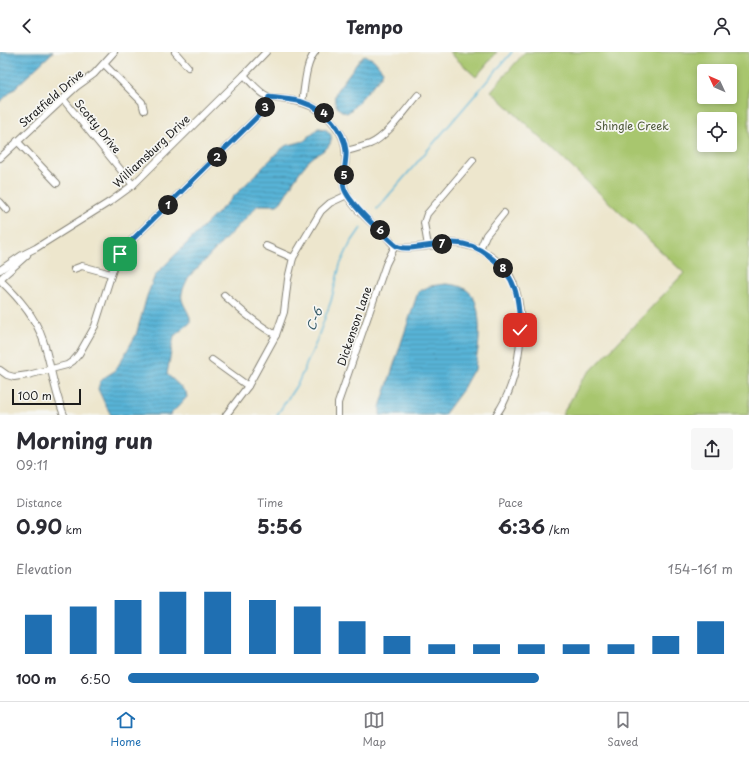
<!DOCTYPE html>
<html lang="en">
<head>
<meta charset="utf-8">
<style>
	body { margin:0; font-family:"Playpen Sans",sans-serif; background:#f7f7f7; color:#2b2b33; height:100vh; display:flex; flex-direction:column; font-size:15px; white-space:nowrap }
	* { box-sizing:border-box; margin:0 }
	p { font-size:13px; color:#7c7c81 }
	.icon { flex:none; width:22px; height:22px; fill:none; stroke:currentColor; stroke-width:2; stroke-linecap:round; stroke-linejoin:round }
	.map { position:relative; height:363px; overflow:hidden }
	.drawer { display:flex; flex-direction:column; background:#fff; flex:1 }
	.drawer>* { flex:none }
	.needle { width:26px; rotate:314deg }
	.fabs { position:absolute; left:697px; top:12px; display:grid; gap:8px }
	.fabs a { display:grid; place-items:center; width:40px; height:40px; border-radius:4px; background:#fff; box-shadow:0 2px 6px #0003; font-size:20px }
	.scale { position:absolute; left:12px; bottom:10px; width:69px; box-sizing:border-box; padding-left:4px; border:2px solid #1c1c1c; border-top:0; font-size:11px; line-height:14px; white-space:nowrap; color:#1c1c1c; -webkit-text-stroke:3px #f6f6f2; paint-order:stroke }
	.pin { position:absolute; display:grid; place-items:center; width:34px; height:34px; color:#fff; margin:-17px; border-radius:8px; box-shadow:0 2px 6px #0006 }
	.km { position:absolute; width:20px; height:20px; margin:-10px; border-radius:50%; background:#222; color:#fff; font-size:11px; line-height:20px; text-align:center }
	.round { display:grid; place-items:center; flex:none; width:42px; height:42px; border-radius:4px; background:#f7f7f7 }
	.summary { display:flex; align-items:center; justify-content:space-between; height:68px; padding:0 16px }
	h1 { font-size:22px; font-weight:700; line-height:30px }
	.metrics { display:grid; grid-template-columns:repeat(3,1fr); gap:6px; height:68px; padding:4px 16px }
	.metrics div { display:grid; align-content:center }
	.metrics b { font-size:20px; font-weight:700 }
	.metrics small { font-size:11px; font-weight:400 }
	.metrics p { font-size:11px }
	.chart { height:112px; padding:8px 16px }
	.chart p { display:flex; justify-content:space-between }
	.chart svg { width:100%; height:72px; margin-top:4px; stroke:#1f6fb2; stroke-width:6 }
	ul { padding:0 16px; list-style:none; font-size:13px }
	li { display:grid; grid-template-columns:64px 48px 1fr; align-items:center; height:30px }
	li i { height:10px; border-radius:5px; background:#1f6fb2 }
	header { display:flex; justify-content:space-between; align-items:center; height:52px; padding:0 16px; background:#fff; font-size:18px; font-weight:700 }
	.tab-bar { display:flex; justify-content:space-around; align-items:center; height:56px; border-top:1px solid #e1e1e2; background:#fff; font-size:11px; color:#7c7c81 }
	.tab-bar a { display:grid; justify-items:center; gap:2px }
	.tab-bar .on { color:#1f6fb2 }
	.map>svg:first-child { display:block }
	.park { fill:#a8c66e; stroke:#627145; fill-rule:evenodd }
	.water { fill:url(#water-rules); stroke:#3a687a }
	.lines { fill:none; stroke-linecap:round; stroke-linejoin:round }
	.stream { stroke:#59b4d7; stroke-width:1.5 }
	.minor-casing { stroke:#848174; stroke-width:8 }
	.minor { stroke:#fff; stroke-width:6 }
	.route-casing { stroke:#fff; stroke-width:8 }
	.route { stroke:#1f6fb2; stroke-width:5 }
	.labels { text-anchor:middle; dominant-baseline:central; stroke-width:3.5; stroke-linejoin:round; paint-order:stroke }
	.street-label { font-size:11px; fill:#1c1c1c; stroke:#f6f6f2 }
	.park-label { font-size:11px; fill:#4d5839; stroke:#f6f6f2 }
	.water-label { font-size:12px; font-style:italic; fill:#345967; stroke:#f6f6f2 }
</style>
</head>
<body>
<header><svg class="icon" aria-label="back" viewBox="0 0 24 24"><path d="M15 5l-7 7 7 7"/></svg>Tempo<svg class="icon" aria-label="person" viewBox="0 0 24 24"><circle cx="12" cy="8" r="4"/><path d="M4 21q1-7 8-7t8 7"/></svg></header>
<div class="map">
<svg width="749" height="363" viewBox="0 0 749 363">
	<defs>
		<pattern id="water-rules" width="6" height="5" patternUnits="userSpaceOnUse"><rect width="6" height="5" fill="#59b4d7"/><path d="M0 2.5h6" fill="none" stroke="#4992ae"/></pattern>
	</defs>
	<rect width="100%" height="100%" fill="#f6f6f2"/>
	<filter id="ink" filterUnits="userSpaceOnUse"><feTurbulence type="fractalNoise" baseFrequency=".025" numOctaves="2"/><feDisplacementMap in="SourceGraphic" scale="8" xChannelSelector="R" yChannelSelector="G"/><feConvolveMatrix kernelMatrix="1 2 1 2 8 2 1 2 1" color-interpolation-filters="sRGB"/></filter>
	<filter id="wash" filterUnits="userSpaceOnUse"><feTurbulence type="fractalNoise" baseFrequency=".012" numOctaves="4" result="noise"/><feDisplacementMap in="SourceGraphic" scale="16" xChannelSelector="R" yChannelSelector="G"/><feGaussianBlur stdDeviation="0.9" result="paint"/><feColorMatrix in="noise" values="0 0 0 0 0 0 0 0 0 0 0 0 0 0 0 0 0 1.4 0 .05"/><feComposite in="paint" operator="in"/></filter>
	<g filter="url(#wash)">
		<rect width="100%" height="100%" fill="#ede6cd"/>
		<!-- park -->
		<g class="park">
			<polygon points="449,0 497,0 476,25"/>
			<path d="M525,0H749V363H562L583,327L684,221L491,39ZM704,19H730V45H704ZM704,67H730V93H704Z"/>
		</g>
		<!-- water -->
		<g class="water">
			<polygon points="0,0 53,0 0,50"/>
			<path d="M365,3L374,8L383,19L381,24L351,58L347,61C335,58 332,48 337,38L361,6Z"/>
			<path d="M318,76C326,76 333,81 331,89C329,98 317,101 311,107C298,119 290,136 281,150L277,153H258L188,226C186,231 183,236 182,241C179,252 192,260 190,271L174,284L167,322L186,340L187,345L170,363H111L105,352L98,337L100,330L105,325L113,320L118,314L136,283L147,244L154,226L158,220L277,101L285,94L304,89Z"/>
			<path d="M446,232C455,233 463,234 469,240C481,250 480,282 478,297C477,304 475,311 475,318L472,320L461,340L444,363H380V355L418,240L430,234Z"/>
		</g>
		<g class="lines">
			<!-- stream -->
			<g class="stream">
				<polyline points="377,157 512,0"/>
				<polyline points="277,363 298,331 315,293 331,249 340,213 350,192 361,176"/>
			</g>
		</g>
	</g>
	<g filter="url(#ink)">
		<g class="lines">
			<!-- minor casing -->
			<g class="minor-casing">
				<g id="minor">
					<polyline points="175,0 188,15"/>
					<polyline points="104,12 142,50 144,58"/>
					<path d="M244,23C251,30 259,41 269,45C275,47 284,47 290,48C311,51 328,61 339,79C348,91 346,109 344,123C344,127 343,131 344,135C348,153 372,171 385,183C388,186 391,191 395,194C404,199 440,192 452,191C458,191 464,192 470,194C485,198 502,211 510,224C530,260 520,331 496,363"/>
					<polyline points="63,47 133,133"/>
					<path d="M302,50C305,34 305,13 315,0"/>
					<polyline points="17,89 57,131"/>
					<path d="M346,99C354,97 362,95 370,92C386,86 407,56 418,43"/>
					<polyline points="0,106 76,35 94,22 114,0"/>
					<polyline points="0,150 7,158"/>
					<polyline points="266,194 293,206"/>
					<polyline points="428,194 424,171 427,162 473,108"/>
					<polyline points="480,197 486,183 504,161"/>
					<polyline points="74,217 82,214 111,222"/>
					<polyline points="0,218 22,203 36,196 111,149 133,133 244,23 266,0"/>
					<polyline points="0,227 27,203"/>
					<path d="M0,228C18,245 35,264 43,288C51,312 54,339 64,363"/>
					<path d="M224,243C240,258 256,272 276,283"/>
					<polyline points="212,308 248,334"/>
					<polyline points="0,318 7,323 14,325 28,323 67,313 73,309 79,302 95,274 115,211 120,202 129,191 260,62 265,55 269,45"/>
					<polyline points="226,363 248,334 276,283 284,260 288,227 293,206 321,159 330,151 347,143"/>
					<polyline points="338,363 338,351 386,212 395,194"/>
				</g>
			</g>
			<!-- minor -->
			<use href="#minor" class="minor"/>
		</g>
	</g>
	<g class="lines" filter="url(#ink)">
		<!-- route casing -->
		<g class="route-casing">
			<path id="route" d="M120,202L129,191L260,62L265,55L269,45C280,47 292,47 302,50C324,57 344,76 346,99C347,110 341,126 344,136C349,152 381,180 394,192C401,199 417,195 426,194C435,193 444,191 453,191C466,191 479,196 489,204C517,224 519,246 520,278"/>
		</g>
		<!-- route -->
		<use href="#route" class="route"/>
	</g>
	<g class="labels">
		<!-- street labels -->
		<g class="street-label">
			<text transform="translate(51 46) rotate(-41)">Stratfield Drive</text>
			<text transform="translate(98 74) rotate(51)">Scotty Drive</text>
			<text transform="translate(151 99) rotate(-43)">Williamsburg Drive</text>
			<text transform="translate(354 274) rotate(-71)">Dickenson Lane</text>
		</g>
		<!-- park labels -->
		<g class="park-label">
			<text x="632" y="73">Shingle Creek</text>
		</g>
		<!-- water labels -->
		<g class="water-label">
			<text transform="translate(314 267) rotate(-68)">C-6</text>
		</g>
	</g>
</svg>
<div class="fabs">
<a><svg class="needle" viewBox="-14 -14 28 28"><path d="M0-13l5 13h-10z" fill="#e53935"/><path d="M0 13l5-13h-10z" fill="#7c7c81"/></svg></a>
<a><svg class="icon" aria-label="locate" viewBox="0 0 24 24"><circle cx="12" cy="12" r="6"/><path d="M12 2v4M12 18v4M2 12h4M18 12h4"/></svg></a>
</div>
<div class="scale">100 m</div>
<div class="pin" style="left:120px;top:202px;background:#1e9e55"><svg class="icon" aria-label="arrive" viewBox="0 0 24 24"><path d="M6 21V4h12l-3 4 3 4H6"/></svg></div>
<div class="pin" style="left:520px;top:278px;background:#d93025"><svg class="icon" aria-label="check" viewBox="0 0 24 24"><path d="M5 12l5 5 9-10"/></svg></div>
<b class="km" style="left:168px;top:153px">1</b>
<b class="km" style="left:217px;top:105px">2</b>
<b class="km" style="left:265px;top:55px">3</b>
<b class="km" style="left:324px;top:61px">4</b>
<b class="km" style="left:344px;top:123px">5</b>
<b class="km" style="left:380px;top:178px">6</b>
<b class="km" style="left:442px;top:192px">7</b>
<b class="km" style="left:503px;top:216px">8</b>
</div>
<section class="drawer">
<div class="summary"><div><h1>Morning run</h1><p>09:11</p></div><a class="round"><svg class="icon" aria-label="share" viewBox="0 0 24 24"><path d="M12 15V3M7 8l5-5 5 5M5 13v7h14v-7"/></svg></a></div>
<div class="metrics">
<div><p>Distance</p><b>0.90<small> km</small></b></div>
<div><p>Time</p><b>5:56</b></div>
<div><p>Pace</p><b>6:36<small> /km</small></b></div>
</div>
<div class="chart"><p><span>Elevation</span>154–161 m</p>
<svg viewBox="0 0 160 44" preserveAspectRatio="none"><path d="M5 44V20M15 44V15M25 44V11M35 44V6M45 44V6M55 44V11M65 44V15M75 44V24M85 44V33M95 44V38M105 44V38M115 44V38M125 44V38M135 44V38M145 44V33M155 44V24"/></svg>
</div>
<ul>
<li><b>100 m</b>6:50<i style="width:68%"></i></li>
</ul>
</section>
<nav class="tab-bar">
<a class="on"><svg class="icon" aria-label="home" viewBox="0 0 24 24"><path d="M3 11l9-7 9 7M6 9v11h12V9"/></svg>Home</a>
<a><svg class="icon" aria-label="map" viewBox="0 0 24 24"><path d="M3 6l6-2 6 2 6-2v14l-6 2-6-2-6 2zM9 4v14M15 6v14"/></svg>Map</a>
<a><svg class="icon" aria-label="saved" viewBox="0 0 24 24"><path d="M7 4h10v16l-5-4-5 4z"/></svg>Saved</a>
</nav>
</body>
</html>
